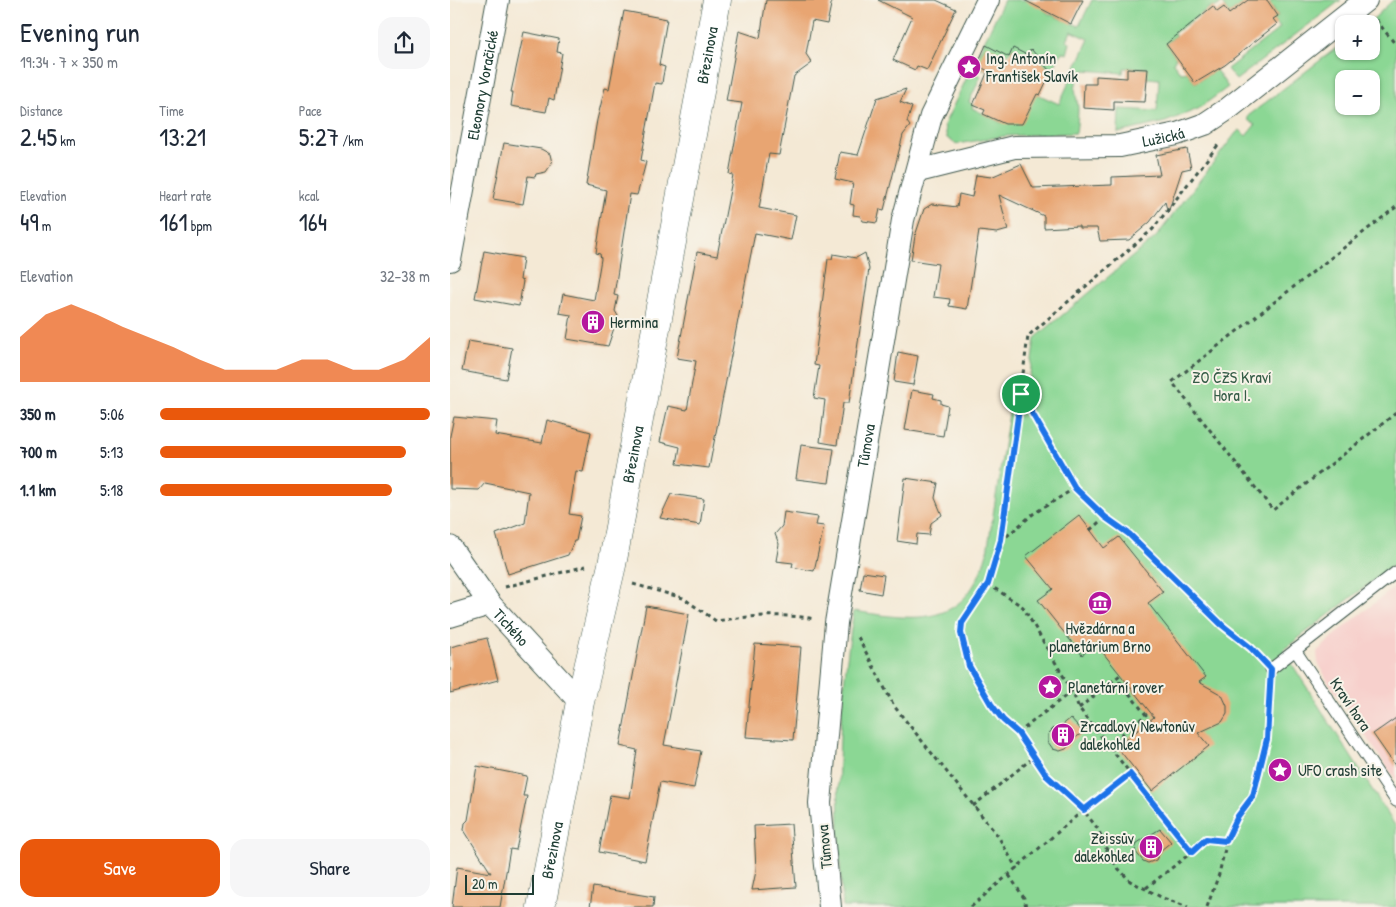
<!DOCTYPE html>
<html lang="en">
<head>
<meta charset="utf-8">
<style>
	body { margin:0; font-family:"Patrick Hand",sans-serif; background:#f6f6f7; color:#1f2937; height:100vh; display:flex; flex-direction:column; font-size:19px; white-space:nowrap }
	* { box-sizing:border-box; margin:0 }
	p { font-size:16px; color:#747a83 }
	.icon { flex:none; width:28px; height:28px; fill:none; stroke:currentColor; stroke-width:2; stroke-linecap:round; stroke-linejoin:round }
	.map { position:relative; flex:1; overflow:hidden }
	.details { display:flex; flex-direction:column; background:#fff; width:450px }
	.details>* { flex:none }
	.fabs { position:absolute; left:885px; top:15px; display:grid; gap:10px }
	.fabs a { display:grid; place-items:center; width:45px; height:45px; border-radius:10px; background:#fff; box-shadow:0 1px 4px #0004; font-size:25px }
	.scale { position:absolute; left:15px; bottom:12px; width:69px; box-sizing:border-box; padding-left:5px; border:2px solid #1f3d34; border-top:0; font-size:14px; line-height:18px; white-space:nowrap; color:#1f3d34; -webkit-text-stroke:4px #f7f3e8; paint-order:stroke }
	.pin { position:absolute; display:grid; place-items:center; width:42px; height:42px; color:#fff; margin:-21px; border:2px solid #fff; border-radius:50%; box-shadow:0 1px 5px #0007 }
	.round { display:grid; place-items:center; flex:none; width:52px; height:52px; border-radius:15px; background:#f6f6f7 }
	.head { display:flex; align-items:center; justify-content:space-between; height:85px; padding:0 20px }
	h1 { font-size:28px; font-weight:600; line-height:38px }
	.figures { display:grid; grid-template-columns:repeat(3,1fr); gap:8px; height:85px; padding:5px 20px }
	.figures div { display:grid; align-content:center }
	.figures b { font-size:25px; font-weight:600 }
	.figures small { font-size:14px; font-weight:400 }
	.figures p { font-size:14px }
	.chart { height:140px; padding:10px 20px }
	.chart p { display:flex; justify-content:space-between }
	.chart svg { width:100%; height:90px; margin-top:5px; fill:#ea580c; opacity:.7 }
	.cta { display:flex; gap:10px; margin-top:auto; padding:10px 20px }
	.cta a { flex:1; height:58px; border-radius:15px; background:#ea580c; color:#fff; font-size:20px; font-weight:600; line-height:58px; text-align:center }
	.cta a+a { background:#f6f6f7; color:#1f2937 }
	ul { padding:0 20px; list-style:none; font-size:16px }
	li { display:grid; grid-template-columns:80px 60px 1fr; align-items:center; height:38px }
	li i { height:12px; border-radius:6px; background:#ea580c }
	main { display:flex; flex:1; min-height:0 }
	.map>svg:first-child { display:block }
	.built { fill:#f7d0cc }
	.green { fill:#8bd794; stroke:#558a64; fill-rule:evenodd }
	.building { fill:#e8a572 }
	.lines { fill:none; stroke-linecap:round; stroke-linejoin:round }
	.service-casing { stroke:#3f574c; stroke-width:13 }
	.minor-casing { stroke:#3f574c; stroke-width:24 }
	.tertiary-casing { stroke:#3f574c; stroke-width:29 }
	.path { stroke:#3f574c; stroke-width:3; stroke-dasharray:4 4; stroke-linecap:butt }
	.service { stroke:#fff; stroke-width:11 }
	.minor { stroke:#fff; stroke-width:22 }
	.tertiary { stroke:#fff; stroke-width:28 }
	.route-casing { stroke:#fff; stroke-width:10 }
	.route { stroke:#1a73e8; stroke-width:6 }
	.labels { text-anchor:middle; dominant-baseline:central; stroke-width:4; stroke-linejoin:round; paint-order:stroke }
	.street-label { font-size:16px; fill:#1f3d34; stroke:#f7f3e8 }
	.poi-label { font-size:16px; fill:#1f3d34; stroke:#f7f3e8; text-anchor:start }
	.park-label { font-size:16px; fill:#355c47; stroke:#f7f3e8 }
</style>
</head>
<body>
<main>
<section class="details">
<div class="head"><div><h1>Evening run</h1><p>19:34 · 7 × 350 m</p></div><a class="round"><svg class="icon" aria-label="share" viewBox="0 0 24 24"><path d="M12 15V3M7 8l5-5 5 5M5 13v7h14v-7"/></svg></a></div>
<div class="figures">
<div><p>Distance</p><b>2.45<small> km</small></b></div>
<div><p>Time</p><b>13:21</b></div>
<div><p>Pace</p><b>5:27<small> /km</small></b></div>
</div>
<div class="figures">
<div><p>Elevation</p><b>49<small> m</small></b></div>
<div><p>Heart rate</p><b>161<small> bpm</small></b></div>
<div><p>kcal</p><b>164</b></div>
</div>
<div class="chart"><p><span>Elevation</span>32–38 m</p>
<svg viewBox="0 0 160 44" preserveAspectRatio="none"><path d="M0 44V22L10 11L20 6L30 11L40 17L50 22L60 27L70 33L80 38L90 38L100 38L110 33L120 33L130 38L140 38L150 33L160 22V44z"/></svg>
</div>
<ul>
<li><b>350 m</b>5:06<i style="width:100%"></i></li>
<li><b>700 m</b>5:13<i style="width:91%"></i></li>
<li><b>1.1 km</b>5:18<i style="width:86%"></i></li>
</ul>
<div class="cta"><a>Save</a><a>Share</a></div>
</section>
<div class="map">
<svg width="946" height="907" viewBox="0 0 946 907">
	<rect width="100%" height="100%" fill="#f7f3e8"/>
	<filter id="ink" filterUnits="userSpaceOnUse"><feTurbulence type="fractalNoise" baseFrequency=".02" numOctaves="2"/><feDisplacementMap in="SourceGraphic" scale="10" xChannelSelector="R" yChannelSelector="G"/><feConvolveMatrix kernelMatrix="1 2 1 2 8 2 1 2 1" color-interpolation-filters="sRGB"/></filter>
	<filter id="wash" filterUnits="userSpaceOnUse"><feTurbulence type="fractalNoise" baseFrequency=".0096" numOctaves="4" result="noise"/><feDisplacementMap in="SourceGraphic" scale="20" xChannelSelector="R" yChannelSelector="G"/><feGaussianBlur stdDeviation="1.12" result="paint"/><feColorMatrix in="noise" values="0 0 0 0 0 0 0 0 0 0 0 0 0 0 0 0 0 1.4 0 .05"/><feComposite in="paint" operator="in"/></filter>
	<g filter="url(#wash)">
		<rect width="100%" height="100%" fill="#f4e9d5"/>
		<!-- built -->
		<polygon class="built" points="946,586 946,780 879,683 868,663 867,652 889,631"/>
		<!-- green -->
		<g class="green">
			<path d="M554,0H583L599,14L629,26L642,0H798L779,14L772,3L764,8L762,6L724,33L725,36L716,44L726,57L723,63L731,73L737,72L745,83L766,70L778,87L748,109L715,122L668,133L669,109L707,111L709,79L697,78V68H674L673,73L634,70C621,87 626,89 628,108C628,116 627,125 626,133L555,136L507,144L497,138L494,125L520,71L531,76L519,102L523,105L522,108L552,123L587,94L609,104L639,39L621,31L617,41L620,43L617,54L612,52L603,69L591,64L593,60L563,48C553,58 553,61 551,76L523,65Z"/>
			<polygon points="822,0 891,0 786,80 777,69 830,28 823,19 828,16 820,3"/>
			<path d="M943,0H946V563L833,650L946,827V907H393C385,805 387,712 404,611C468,621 516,629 537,553L565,376L578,389L585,338L706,237L786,133L790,130L796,136L805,125L798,120V116L894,42V51H921V24H918ZM894,79H921V106H894Z"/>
		</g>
		<g id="blocks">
			<!-- building -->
			<g class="building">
				<polygon points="316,0 382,0 377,24 362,21 356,54 362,63 344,76 329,155 319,154 309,208 346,215 341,240 305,233 259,468 227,464 230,447 210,442 218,406 237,410 246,361 227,358 247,252 267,256 283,175 279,174 292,103 276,101 289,31 310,38"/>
				<polygon points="428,0 486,0 506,9 477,70 467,66 465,70 443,60 462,17"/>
				<polygon points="574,0 633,0 621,24"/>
				<polygon points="798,0 817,0 828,16 823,19 827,24 775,65 745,83 716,44 763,6 767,12 774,7 779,14"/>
				<polygon points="174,11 217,19 209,65 215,67 213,76 212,84 205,83 191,160 196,162 191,181 187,195 180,194 164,295 168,296 165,311 168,316 158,346 117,339 121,315 109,313 113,294 144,300 151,259 150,254 146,253 156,190 136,185 147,120 155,88 159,89"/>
				<polygon points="74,32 109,39 107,52 112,53 104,100 99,98 96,112 61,106 63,92 61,92"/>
				<polygon points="536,45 559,57 563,48 577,55 581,49 599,70 599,76 590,95 587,94 572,124 555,124 533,114 535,110 523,105 538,71 527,65"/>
				<polygon points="677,68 698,69 695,102 664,101 664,110 633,108 634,84 646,84 646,76 677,78"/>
				<polygon points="456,89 450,102 462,107 457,122 460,126 453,135 434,210 430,209 427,223 413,221 410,216 403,215 404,205 400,204 403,183 385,179 390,152 408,155 427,98"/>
				<polygon points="54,143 91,149 100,154 102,163 96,172 86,174 85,177 78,176 73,204 43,199"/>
				<polygon points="737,149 741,168 732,170 718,213 715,202 700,222 679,240 650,241 647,228 629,228 629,226 594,228 594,216 549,195 558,230 547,233 529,231 517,309 499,306 500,299 483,297 488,264 461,260 465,236 474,209 482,204 507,207 509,194 522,197 526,175 541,177 571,164 583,188 662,185 662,177 710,175 706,155"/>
				<polygon points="34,251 73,258 70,280 73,281 69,306 25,298"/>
				<polygon points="415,253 419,269 399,403 393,403 387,445 370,442 375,400 364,398 369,366 364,365 378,259 382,259 383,254 406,258"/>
				<polygon points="18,341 62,348 56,379 12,371"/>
				<polygon points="448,352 468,356 463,385 444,382"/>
				<polygon points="462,390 484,394 483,398 491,400 491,404 498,406 493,436 455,430"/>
				<polygon points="4,417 47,421 45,435 92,443 97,420 141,432 133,472 126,471 119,514 131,516 126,541 124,541 118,555 58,574 46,534 75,523 79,492 35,483 29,490 0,489 0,436"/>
				<polygon points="351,445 384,449 379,483 346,479"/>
				<polygon points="455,478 488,483 485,498 492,515 481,523 479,535 467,534 466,544 447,541"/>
				<polygon points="221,494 254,499 250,525 210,518"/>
				<polygon points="334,512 368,517 366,525 374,526 364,571 342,567 343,563 326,561 329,544 325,534 332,526"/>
				<polygon points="629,515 654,548 669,537 713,592 698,603 756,677 749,682 772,695 777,706 777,714 772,722 748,733 759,746 702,791 667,747 704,717 646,644 632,655 588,600 603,589 576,556"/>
				<polygon points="413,572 434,575 431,594 410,590"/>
				<polygon points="196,606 239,614 214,745 251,751 244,788 210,782 195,861 149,852 160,795 180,798 187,750 170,746"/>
				<polygon points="37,638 48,680 0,693 0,647"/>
				<polygon points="305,644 351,647 343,740 296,737"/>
				<polygon points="621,718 633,732 623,740 616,749 610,751 603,749 598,742 598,734 604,728 611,726"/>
				<polygon points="946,718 946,767 923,734"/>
				<polygon points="27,766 77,776 73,796 77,796 66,850 60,849 50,907 2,907 7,867 41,873 14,830 15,823 18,820"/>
				<polygon points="341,824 346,887 302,890 306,871 304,826"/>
				<polygon points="710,829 721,842 711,850 706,860 698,863 693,861 685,851 687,843"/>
				<polygon points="143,887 204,897 203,907 140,907"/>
			</g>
		</g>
	</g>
	<g filter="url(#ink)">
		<use href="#blocks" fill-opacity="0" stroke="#3f574c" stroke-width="1"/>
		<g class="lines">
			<!-- service casing -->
			<g class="service-casing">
				<g id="service">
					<polyline points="845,650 946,801"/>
					<polyline points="821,669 946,572"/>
				</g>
			</g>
			<!-- minor casing -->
			<g class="minor-casing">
				<g id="minor">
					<path id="s1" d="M468,171L564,147L670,146L727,134L755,124L779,108L916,0"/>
					<path id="s2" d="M0,260L48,0"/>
					<path id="s3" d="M0,547L40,604L130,702"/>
					<polyline points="0,616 40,604"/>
					<path id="s4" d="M380,907L370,803L386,623L453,220L481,116L538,0"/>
				</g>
			</g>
			<!-- tertiary casing -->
			<g class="tertiary-casing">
				<g id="tertiary">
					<path id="s5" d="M91,907L130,702L162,565L267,0"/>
				</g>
			</g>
			<!-- path -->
			<g class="path">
				<polyline points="926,20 946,45"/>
				<polyline points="946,207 722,382 823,510 946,413"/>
				<polyline points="571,393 625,488 655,517 679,534 772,625 809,657"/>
				<polyline points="625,488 583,514 551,541 538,584 512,623 511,633 519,666 541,704 553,720 568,733 597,775 634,811 648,829 659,855 668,868 680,881 713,898 738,907"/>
				<polyline points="640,530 655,517"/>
				<polyline points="551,540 578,336 703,229 768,145"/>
				<path d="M183,584L233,598L266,621C300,616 331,613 365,619"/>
				<polyline points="538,584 573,607 622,691 629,708 742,852 756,839 776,841"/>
				<polyline points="55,587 136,566"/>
				<polyline points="408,637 444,706 548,836 567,869"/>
				<polyline points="629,708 670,675"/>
				<polyline points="568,733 622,691"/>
				<polyline points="658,745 696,715 667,678"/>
				<polyline points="523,806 584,757"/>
				<polyline points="559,875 574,898 576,907"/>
				<polyline points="696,888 742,852"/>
				<polyline points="521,907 637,807 680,774"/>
				<polyline points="757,907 769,874 779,832 803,796 817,739 820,686"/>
			</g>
			<!-- service -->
			<use href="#service" class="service"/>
			<!-- minor -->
			<use href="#minor" class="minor"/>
			<!-- tertiary -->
			<use href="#tertiary" class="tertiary"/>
		</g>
	</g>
	<g class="lines" filter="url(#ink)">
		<!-- route casing -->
		<g class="route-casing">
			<polygon id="route" points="571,394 625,488 655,517 679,534 772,625 801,648 821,669 817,739 803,796 788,816 776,841 756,839 742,852 680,774 634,810 597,776 568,733 553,720 541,704 519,666 511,633 512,623 538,584 551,540"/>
		</g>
		<!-- route -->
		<use href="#route" class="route"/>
	</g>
	<!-- icons -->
	<defs>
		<g id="sight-disc" transform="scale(1.25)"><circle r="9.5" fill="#b5179e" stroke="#f7f3e8"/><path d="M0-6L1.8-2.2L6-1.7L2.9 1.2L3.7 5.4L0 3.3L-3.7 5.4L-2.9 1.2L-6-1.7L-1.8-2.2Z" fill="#fff"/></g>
		<g id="building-disc" transform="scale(1.25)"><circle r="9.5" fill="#b5179e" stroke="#f7f3e8"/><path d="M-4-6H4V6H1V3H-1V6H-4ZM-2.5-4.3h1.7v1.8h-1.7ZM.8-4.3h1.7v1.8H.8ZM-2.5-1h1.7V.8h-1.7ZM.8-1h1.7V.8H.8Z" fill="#fff"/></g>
		<g id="museum-disc" transform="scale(1.25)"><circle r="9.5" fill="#b5179e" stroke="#f7f3e8"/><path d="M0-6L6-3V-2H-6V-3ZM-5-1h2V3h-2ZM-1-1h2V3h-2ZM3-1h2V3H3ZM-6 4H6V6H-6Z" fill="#fff"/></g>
	</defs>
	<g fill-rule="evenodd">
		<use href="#sight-disc" x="519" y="67"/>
		<use href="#building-disc" x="143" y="322"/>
		<use href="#museum-disc" x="650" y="603"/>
		<use href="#sight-disc" x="600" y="687"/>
		<use href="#building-disc" x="613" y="735"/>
		<use href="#sight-disc" x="830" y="770"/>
		<use href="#building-disc" x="701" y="847"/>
	</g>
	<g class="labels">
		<!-- street labels -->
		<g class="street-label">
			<text stroke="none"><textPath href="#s5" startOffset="868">Březinova</textPath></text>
			<text stroke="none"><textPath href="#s2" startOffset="178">Eleonory Voračické</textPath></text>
			<text stroke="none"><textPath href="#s1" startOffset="249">Lužická</textPath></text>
			<text stroke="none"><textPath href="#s4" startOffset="465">Tůmova</textPath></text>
			<text stroke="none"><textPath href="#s5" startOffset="462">Březinova</textPath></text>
			<text stroke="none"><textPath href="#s3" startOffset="101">Tichého</textPath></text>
			<text transform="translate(901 704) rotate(56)">Kraví hora</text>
			<text transform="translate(374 847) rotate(-95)">Tůmova</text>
			<text stroke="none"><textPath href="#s5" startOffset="58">Březinova</textPath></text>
		</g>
		<!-- poi labels -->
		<g class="poi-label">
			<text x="536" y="58">Ing. Antonín<tspan x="536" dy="18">František Slavík</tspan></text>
			<text x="160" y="322">Hermina</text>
			<text x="650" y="628" text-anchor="middle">Hvězdárna a<tspan x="650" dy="18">planetárium Brno</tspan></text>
			<text x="618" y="687">Planetární rover</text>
			<text x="630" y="726">Zrcadlový Newtonův<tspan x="630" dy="18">dalekohled</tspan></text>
			<text x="848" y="770">UFO crash site</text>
			<text x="684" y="838" text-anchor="end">Zeissův<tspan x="684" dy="18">dalekohled</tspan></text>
		</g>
		<!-- park labels -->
		<g class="park-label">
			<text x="782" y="377">ZO ČZS Kraví<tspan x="782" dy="18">Hora I.</tspan></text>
		</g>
	</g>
</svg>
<div class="fabs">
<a>+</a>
<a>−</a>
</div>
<div class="scale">20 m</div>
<div class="pin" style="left:571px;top:394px;background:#1e9e55"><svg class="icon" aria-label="arrive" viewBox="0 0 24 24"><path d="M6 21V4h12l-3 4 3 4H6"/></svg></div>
</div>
</main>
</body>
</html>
